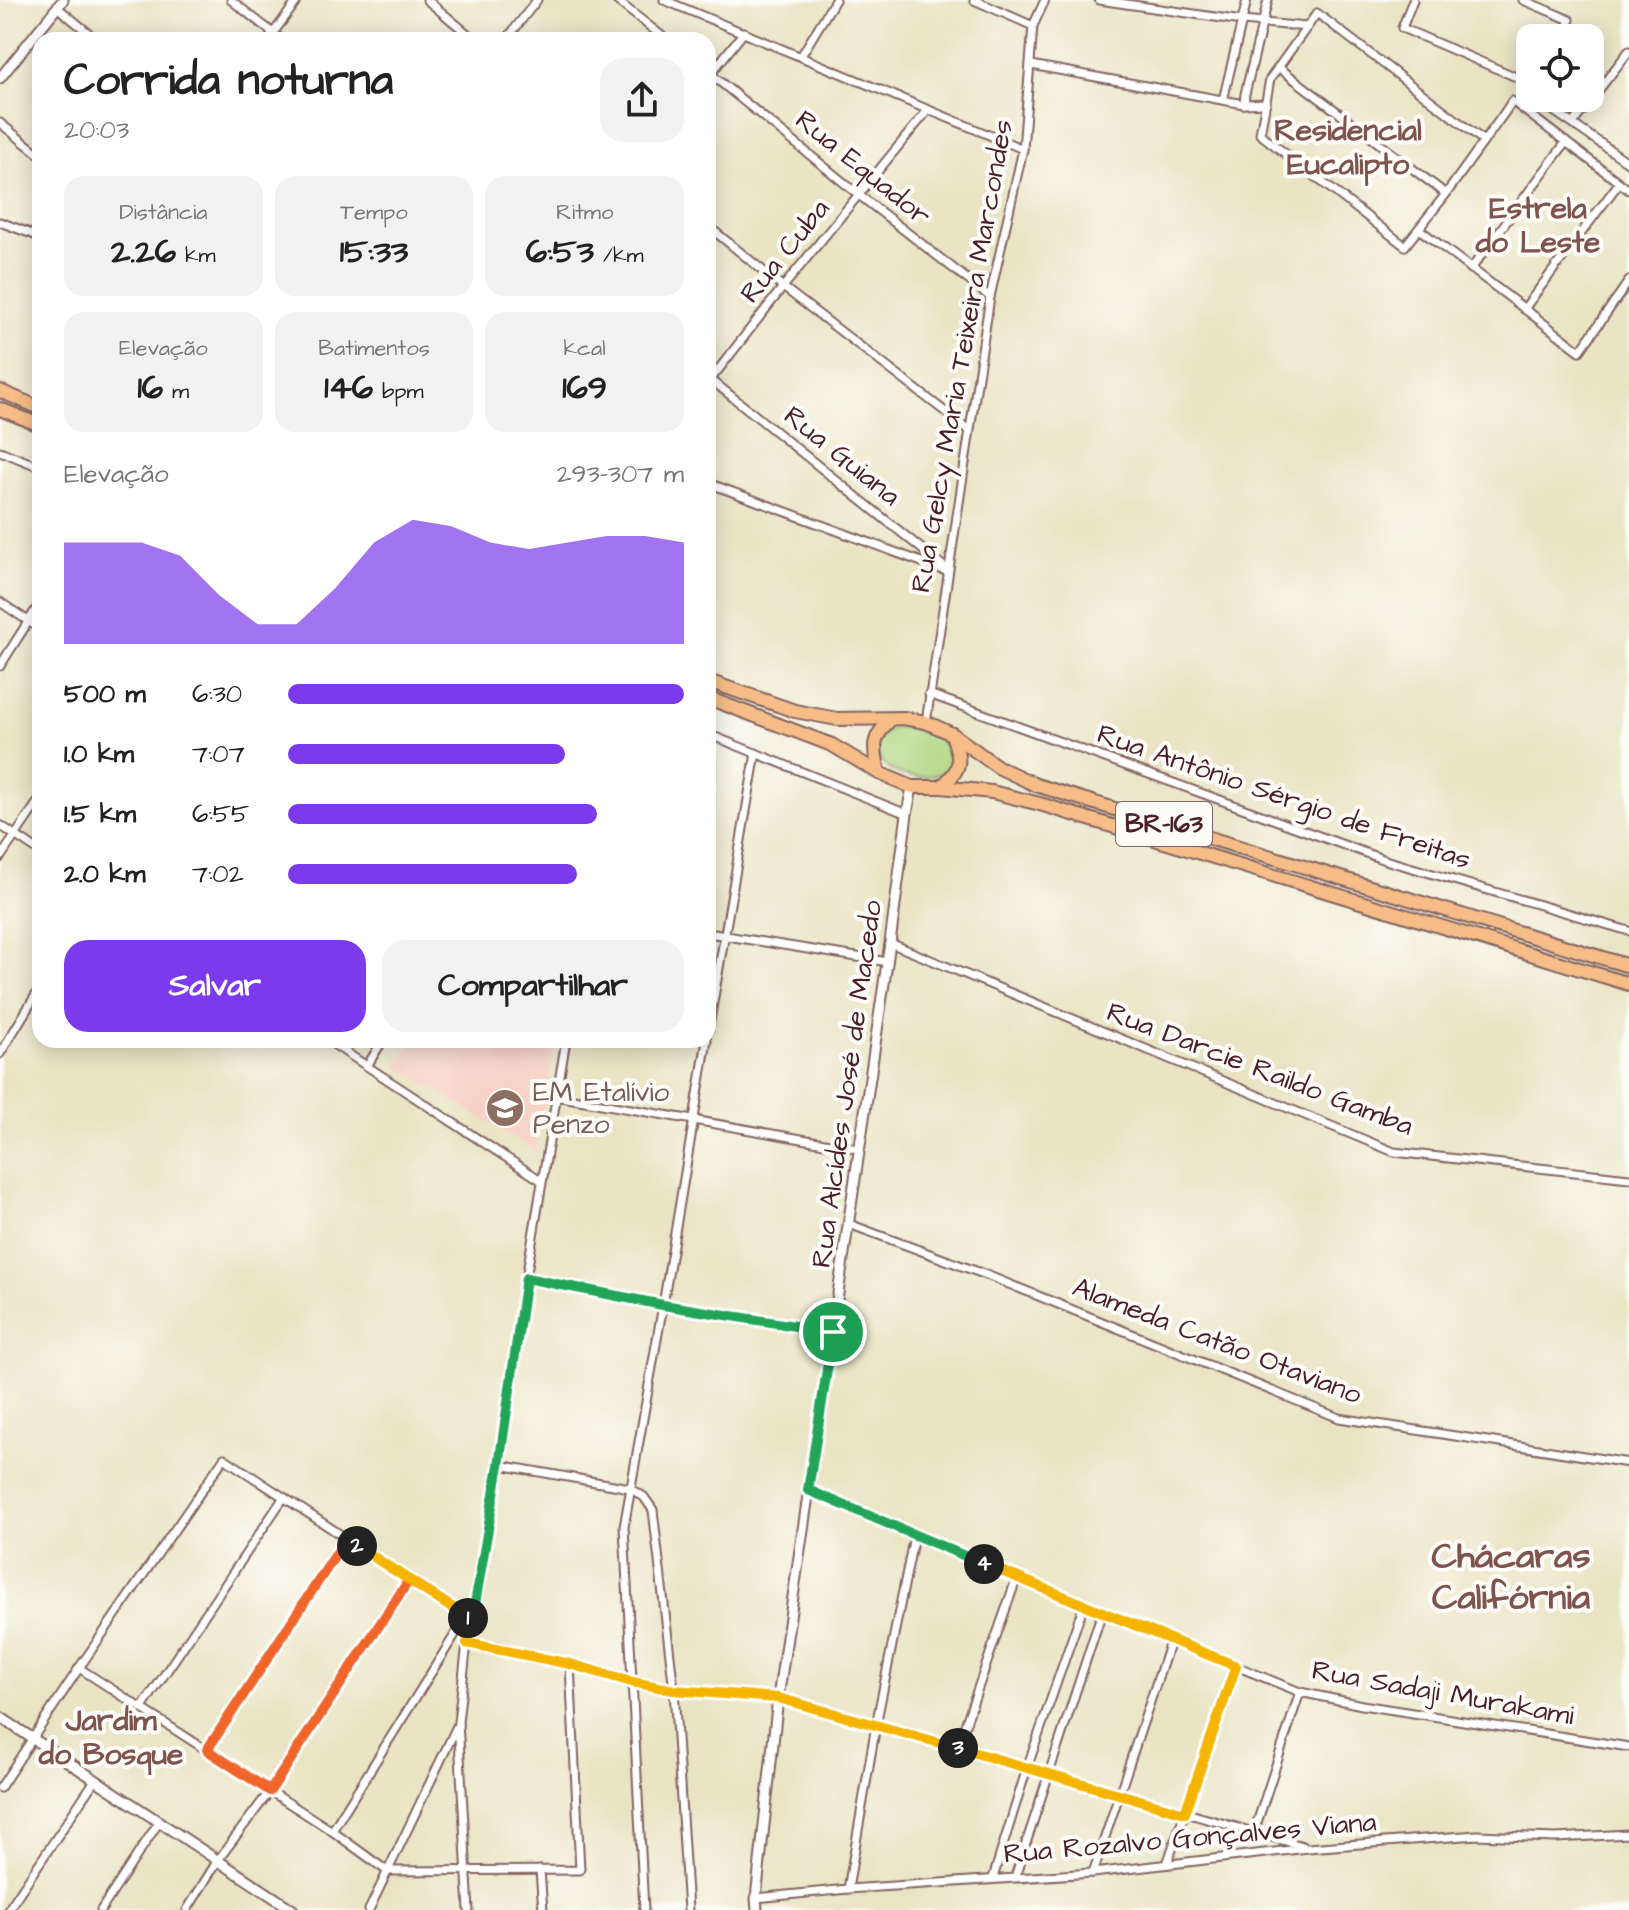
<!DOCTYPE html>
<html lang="pt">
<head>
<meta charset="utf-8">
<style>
	body { margin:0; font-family:"Architects Daughter",sans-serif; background:#f2f2f2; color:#222; height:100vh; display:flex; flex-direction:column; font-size:30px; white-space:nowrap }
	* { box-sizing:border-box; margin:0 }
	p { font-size:26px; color:#767676 }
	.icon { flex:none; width:44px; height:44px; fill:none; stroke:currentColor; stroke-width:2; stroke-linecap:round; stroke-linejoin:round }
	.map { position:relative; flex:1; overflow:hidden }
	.panel { position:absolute; left:32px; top:32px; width:684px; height:1016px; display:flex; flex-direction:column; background:#fff; border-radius:24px; box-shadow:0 4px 20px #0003 }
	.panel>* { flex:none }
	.buttons { position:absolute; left:1516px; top:24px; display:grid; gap:16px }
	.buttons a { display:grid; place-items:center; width:88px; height:88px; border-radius:16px; background:#fff; box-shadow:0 4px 20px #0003; font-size:40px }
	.pin { position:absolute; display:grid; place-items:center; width:68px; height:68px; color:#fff; margin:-34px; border:4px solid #fff; border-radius:50%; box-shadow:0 2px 8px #0007 }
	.km { position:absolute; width:40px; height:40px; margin:-20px; border-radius:50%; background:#222; color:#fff; font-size:22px; line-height:40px; text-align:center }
	.round { display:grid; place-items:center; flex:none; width:84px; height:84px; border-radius:24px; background:#f2f2f2 }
	.head { display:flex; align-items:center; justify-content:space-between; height:136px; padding:0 32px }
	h1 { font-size:44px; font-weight:800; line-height:60px }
	.metrics { display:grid; grid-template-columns:repeat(3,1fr); gap:12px; height:136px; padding:8px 32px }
	.metrics div { display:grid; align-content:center; border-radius:20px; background:#f2f2f2; text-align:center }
	.metrics b { font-size:34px; font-weight:800 }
	.metrics small { font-size:22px; font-weight:400 }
	.metrics p { font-size:22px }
	.chart { height:224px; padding:16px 32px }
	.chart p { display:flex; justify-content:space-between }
	.chart svg { width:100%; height:144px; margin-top:8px; fill:#7c3aed; opacity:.7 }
	.primary-button { display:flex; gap:16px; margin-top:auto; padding:16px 32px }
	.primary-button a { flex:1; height:92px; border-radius:24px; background:#7c3aed; color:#fff; font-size:32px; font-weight:800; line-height:92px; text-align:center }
	.primary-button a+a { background:#f2f2f2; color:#222 }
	ul { padding:0 32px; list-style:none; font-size:26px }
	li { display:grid; grid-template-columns:128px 96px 1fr; align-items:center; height:60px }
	li i { height:20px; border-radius:10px; background:#7c3aed }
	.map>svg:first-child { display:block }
	.built { fill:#f7d1c6 }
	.green { fill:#afd680; stroke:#7c7a56; stroke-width:2 }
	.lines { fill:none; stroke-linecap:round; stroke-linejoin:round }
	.minor-casing { stroke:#826461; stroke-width:11 }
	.tertiary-casing { stroke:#826461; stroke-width:13 }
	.trunk-casing { stroke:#826461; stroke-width:16 }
	.minor { stroke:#fff; stroke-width:7 }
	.tertiary { stroke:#fff; stroke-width:9 }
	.trunk { stroke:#f7bd88; stroke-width:12 }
	.split-1-casing { stroke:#fff; stroke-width:16 }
	.split-2-casing { stroke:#fff; stroke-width:16 }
	.split-3-casing { stroke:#fff; stroke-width:16 }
	.split-4-casing { stroke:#fff; stroke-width:16 }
	.split-5-casing { stroke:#fff; stroke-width:16 }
	.split-1 { stroke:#22a559; stroke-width:10 }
	.split-2 { stroke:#f0652b; stroke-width:10 }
	.split-3 { stroke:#f5b400; stroke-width:10 }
	.split-4 { stroke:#f5b400; stroke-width:10 }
	.split-5 { stroke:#22a559; stroke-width:10 }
	.labels { text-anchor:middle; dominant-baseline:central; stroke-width:8; stroke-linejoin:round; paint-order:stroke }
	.shield { fill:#fdfcf7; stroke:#806168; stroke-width:2 }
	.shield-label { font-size:26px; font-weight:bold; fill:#4a1f2b }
	.street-label { font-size:28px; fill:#4a1f2b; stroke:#fdfcf7 }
	.education-label { font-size:28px; fill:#785e54; stroke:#fdfcf7; text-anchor:start }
	.neighbourhood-label { font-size:30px; font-weight:bold; fill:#7f534e; stroke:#fdfcf7 }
	.district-label { font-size:36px; font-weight:bold; fill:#7f534e; stroke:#fdfcf7 }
</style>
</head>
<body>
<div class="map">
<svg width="1629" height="1910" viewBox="0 0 1629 1910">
	<rect width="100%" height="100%" fill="#fdfcf7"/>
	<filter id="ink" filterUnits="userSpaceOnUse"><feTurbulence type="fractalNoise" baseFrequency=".0125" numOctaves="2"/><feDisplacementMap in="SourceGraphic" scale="16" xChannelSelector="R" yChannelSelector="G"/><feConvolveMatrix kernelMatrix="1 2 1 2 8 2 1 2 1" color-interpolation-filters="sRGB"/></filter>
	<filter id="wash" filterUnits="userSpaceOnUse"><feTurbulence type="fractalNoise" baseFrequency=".006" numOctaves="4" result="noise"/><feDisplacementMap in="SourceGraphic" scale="32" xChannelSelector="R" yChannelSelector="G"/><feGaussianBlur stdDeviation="1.8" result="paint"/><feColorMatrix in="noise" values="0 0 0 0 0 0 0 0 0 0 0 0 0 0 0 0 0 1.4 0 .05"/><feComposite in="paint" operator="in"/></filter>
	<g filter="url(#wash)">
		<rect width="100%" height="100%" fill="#eae4c4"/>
		<!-- built -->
		<polygon class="built" points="414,1040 557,1040 535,1150 396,1066"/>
		<!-- green -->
		<path class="green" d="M895,727C911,726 930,732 942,742C982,778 897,790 880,759C877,754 878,746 878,741L888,730Z"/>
	</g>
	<g filter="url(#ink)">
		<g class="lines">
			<!-- minor casing -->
			<g class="minor-casing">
				<g id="minor">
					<polyline points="231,0 282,40"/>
					<polyline points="427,0 475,40"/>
					<polyline points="616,0 667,40"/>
					<polyline points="664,0 1023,149"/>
					<polyline points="974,0 1033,26"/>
					<polyline points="1099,0 1242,21 1307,27"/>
					<polyline points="1413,0 1402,28 1530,83"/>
					<polyline points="1523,0 1570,20 1562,38"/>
					<polyline points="57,7 97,40"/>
					<polyline points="268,40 298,0"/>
					<polyline points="506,40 537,0"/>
					<polyline points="801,56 835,0"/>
					<polyline points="1031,65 1244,104 1266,103"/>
					<polyline points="1278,67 1446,194"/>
					<polyline points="708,72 859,195 990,297"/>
					<polyline points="709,76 744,32"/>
					<polyline points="1535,98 1629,163"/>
					<polyline points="1223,100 1247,0"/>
					<polyline points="1244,104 1245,94 1268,0"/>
					<polyline points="0,123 40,155"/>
					<polyline points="1573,123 1629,51"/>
					<polyline points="1484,141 1317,13 1270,79 1260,134 1405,246 1446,194 1505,112 1512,101 1629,190"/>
					<polyline points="0,222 40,237"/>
					<polyline points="708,226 783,287 969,430"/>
					<polyline points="1419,229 1580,351 1629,281"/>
					<polyline points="1471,269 1566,142"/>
					<polyline points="1524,309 1619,183"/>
					<polyline points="710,379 948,570"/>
					<polyline points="708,383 783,287 928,110"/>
					<polyline points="0,451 40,467"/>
					<polyline points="708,483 946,571"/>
					<polyline points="0,602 40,629"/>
					<polyline points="0,666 40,603"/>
					<polyline points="929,694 1385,860 1629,931"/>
					<polyline points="926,722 990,297 1023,149 1033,26 1045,0"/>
					<polyline points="708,734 907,814"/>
					<polyline points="0,825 40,852"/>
					<polyline points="0,858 40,799"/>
					<polyline points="708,933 888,962"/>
					<polyline points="890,943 1394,1152 1629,1178"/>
					<polyline points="708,1032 756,753"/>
					<polyline points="327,1040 542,1181"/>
					<polyline points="0,1054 40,988"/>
					<polyline points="367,1066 383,1040"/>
					<polyline points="556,1096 859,1149"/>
					<polyline points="849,1224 989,1276 1339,1418 1629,1463"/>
					<polyline points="526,1278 663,1305 833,1332"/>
					<polyline points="499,1465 630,1488 644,1497 653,1510 674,1690 688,1910"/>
					<polyline points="808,1490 914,1536 1300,1692 1362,1705 1629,1747"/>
					<polyline points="467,1643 570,1664 632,1682 674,1690 778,1698 1303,1846"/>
					<polyline points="79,1668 332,1831 387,1871 580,1870 570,1664"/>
					<polyline points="142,1708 284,1497"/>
					<polyline points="957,1748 1017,1577"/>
					<polyline points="207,1750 346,1539"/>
					<polyline points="0,1788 79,1668 224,1458 472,1621"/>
					<polyline points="332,1831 466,1617"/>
					<polyline points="1254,1832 1300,1692"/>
					<polyline points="1167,1864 1236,1666"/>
					<polyline points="540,1870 543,1910"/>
					<polyline points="1093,1873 1171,1639"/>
					<polyline points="1015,1877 1102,1612"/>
					<polyline points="993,1878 1027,1768 1084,1604"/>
					<polyline points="848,1889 876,1725 914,1536"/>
					<polyline points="756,1898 848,1889 1093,1873 1308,1848 1411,1840 1477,1835 1556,1838 1629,1834"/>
					<polyline points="8,1910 95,1780"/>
					<polyline points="101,1910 159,1822"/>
					<polyline points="187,1910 218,1860 270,1791 409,1580"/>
					<polyline points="369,1910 458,1724"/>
					<polyline points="469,1910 458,1722 467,1643 499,1465 526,1278 566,1040"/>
					<polyline points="644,1910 624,1527 663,1305 707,1040"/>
				</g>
			</g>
			<!-- tertiary casing -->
			<g class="tertiary-casing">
				<g id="tertiary">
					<polyline points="0,78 63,0"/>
					<polyline points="0,1717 293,1910"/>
					<polyline points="757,1910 756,1898 778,1698 890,943 907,814 912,787"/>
				</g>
			</g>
			<!-- trunk casing -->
			<g class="trunk-casing">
				<g id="trunk">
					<polyline points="0,391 40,408"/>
					<polyline points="0,409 40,425"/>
					<polyline points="708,681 795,711 837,719 903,718 926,722 952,734 998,767 1036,785 1629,966"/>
					<polyline points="708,698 832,745 879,773 912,787 941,787 992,792 1040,804 1629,984"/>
					<path d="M879,773C874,746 870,740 891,719"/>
					<path d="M941,787C963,768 961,761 952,734"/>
				</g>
			</g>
			<!-- minor -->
			<use href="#minor" class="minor"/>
			<!-- tertiary -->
			<use href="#tertiary" class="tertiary"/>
			<!-- trunk -->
			<use href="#trunk" class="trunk"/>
		</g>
	</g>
	<g class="lines" filter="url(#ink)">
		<!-- split-1 casing -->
		<g class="split-1-casing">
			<polyline id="split-1" points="468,1618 472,1621 499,1465 526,1278 663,1305 833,1332"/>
		</g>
		<!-- split-2 casing -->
		<g class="split-2-casing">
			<polyline id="split-2" points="357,1546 346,1539 207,1750 270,1791 409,1580 468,1618"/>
		</g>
		<!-- split-3 casing -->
		<g class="split-3-casing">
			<polyline id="split-3" points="357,1546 472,1621 467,1643 570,1664 632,1682 674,1690 778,1698 958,1748"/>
		</g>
		<!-- split-4 casing -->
		<g class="split-4-casing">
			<polyline id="split-4" points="958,1748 1185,1813 1236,1666 984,1564"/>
		</g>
		<!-- split-5 casing -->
		<g class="split-5-casing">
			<polyline id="split-5" points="833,1332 808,1490 984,1564"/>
		</g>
		<!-- split-1 -->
		<use href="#split-1" class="split-1"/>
		<!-- split-2 -->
		<use href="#split-2" class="split-2"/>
		<!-- split-3 -->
		<use href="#split-3" class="split-3"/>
		<!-- split-4 -->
		<use href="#split-4" class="split-4"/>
		<!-- split-5 -->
		<use href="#split-5" class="split-5"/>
	</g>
	<!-- icons -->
	<defs>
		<g id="school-disc" transform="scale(2)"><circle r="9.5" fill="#8d6e63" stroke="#fdfcf7"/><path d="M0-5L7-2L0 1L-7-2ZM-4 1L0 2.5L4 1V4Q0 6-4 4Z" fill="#fff"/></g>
	</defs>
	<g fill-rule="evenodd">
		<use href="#school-disc" x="505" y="1108"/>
	</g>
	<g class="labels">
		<!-- shield labels -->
		<rect class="shield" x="1116" y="802" width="96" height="44" rx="6"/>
		<g class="shield-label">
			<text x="1164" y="824">BR-163</text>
		</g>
		<!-- street labels -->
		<g class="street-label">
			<text transform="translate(863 168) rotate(39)">Rua Equador</text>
			<text transform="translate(785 251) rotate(-51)">Rua Cuba</text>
			<text transform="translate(962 356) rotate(-80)">Rua Gelcy Maria Teixeira Marcondes</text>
			<text transform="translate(842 456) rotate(39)">Rua Guiana</text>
			<text transform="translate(1284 797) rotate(19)">Rua Antônio Sérgio de Freitas</text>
			<text transform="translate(1260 1069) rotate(21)">Rua Darcie Raildo Gamba</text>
			<text transform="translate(847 1084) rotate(-82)">Rua Alcídes José de Macedo</text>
			<text transform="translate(1217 1341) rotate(21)">Alameda Catão Otaviano</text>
			<text transform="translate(1443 1693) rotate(10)">Rua Sadaji Murakami</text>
			<text transform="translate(1190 1838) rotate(-5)">Rua Rozalvo Gonçalves Viana</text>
		</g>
		<!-- education labels -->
		<g class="education-label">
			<text x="533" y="1092">EM Etalívio<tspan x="533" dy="32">Penzo</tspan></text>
		</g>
		<!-- neighbourhood labels -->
		<g class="neighbourhood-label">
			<text x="1348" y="131">Residencial<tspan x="1348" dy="34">Eucalipto</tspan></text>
			<text x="1538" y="209">Estrela<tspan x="1538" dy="34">do Leste</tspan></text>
			<text x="111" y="1721">Jardim<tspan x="111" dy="34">do Bosque</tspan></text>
		</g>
		<!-- district labels -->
		<g class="district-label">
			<text x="1511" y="1556">Chácaras<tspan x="1511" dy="41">Califórnia</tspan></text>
		</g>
	</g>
</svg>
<div class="buttons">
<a><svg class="icon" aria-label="locate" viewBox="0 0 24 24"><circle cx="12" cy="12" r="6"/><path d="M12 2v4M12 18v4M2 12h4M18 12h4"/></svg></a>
</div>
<div class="pin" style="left:833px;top:1332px;background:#1e9e55"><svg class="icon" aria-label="arrive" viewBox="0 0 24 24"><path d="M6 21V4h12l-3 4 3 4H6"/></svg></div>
<b class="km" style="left:468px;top:1618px">1</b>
<b class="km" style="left:357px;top:1546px">2</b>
<b class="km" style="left:958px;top:1748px">3</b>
<b class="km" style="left:984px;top:1564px">4</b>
<section class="panel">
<div class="head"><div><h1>Corrida noturna</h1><p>20:03</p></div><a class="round"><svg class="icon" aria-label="share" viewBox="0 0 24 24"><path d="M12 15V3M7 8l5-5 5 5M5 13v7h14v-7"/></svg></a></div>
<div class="metrics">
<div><p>Distância</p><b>2.26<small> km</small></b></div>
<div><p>Tempo</p><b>15:33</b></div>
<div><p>Ritmo</p><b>6:53<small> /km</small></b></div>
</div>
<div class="metrics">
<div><p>Elevação</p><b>16<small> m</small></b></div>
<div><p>Batimentos</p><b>146<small> bpm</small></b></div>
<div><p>kcal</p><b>169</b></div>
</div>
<div class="chart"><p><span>Elevação</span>293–307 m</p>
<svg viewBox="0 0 160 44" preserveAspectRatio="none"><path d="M0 44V13L10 13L20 13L30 17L40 29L50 38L60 38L70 27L80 13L90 6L100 8L110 13L120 15L130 13L140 11L150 11L160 13V44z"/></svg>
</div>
<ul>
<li><b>500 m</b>6:30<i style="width:100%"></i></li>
<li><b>1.0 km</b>7:07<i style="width:70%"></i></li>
<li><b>1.5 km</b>6:55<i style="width:78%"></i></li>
<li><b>2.0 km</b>7:02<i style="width:73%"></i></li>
</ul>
<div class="primary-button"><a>Salvar</a><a>Compartilhar</a></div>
</section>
</div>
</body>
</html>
